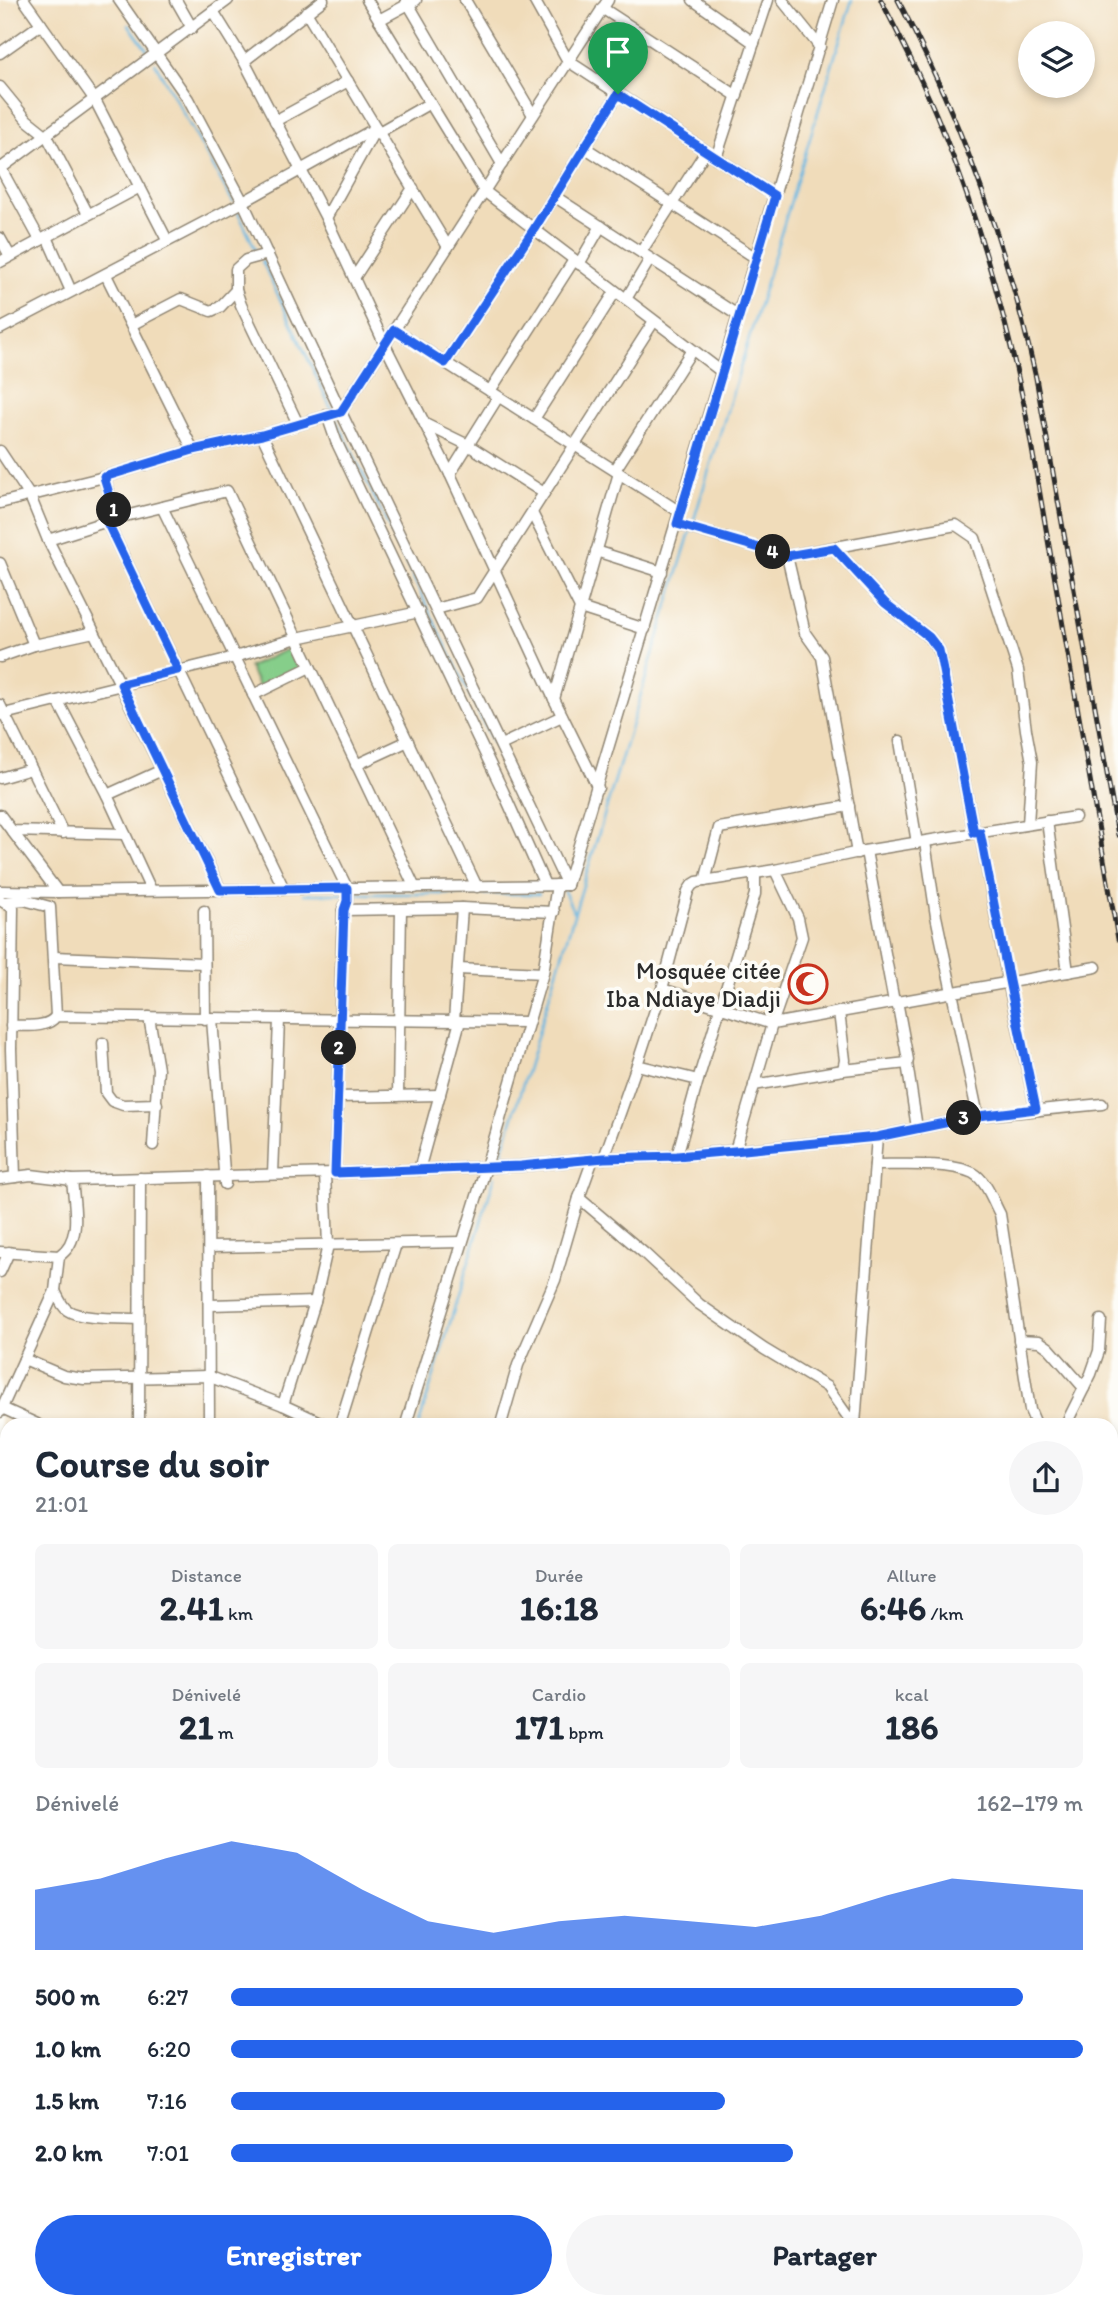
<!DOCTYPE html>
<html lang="fr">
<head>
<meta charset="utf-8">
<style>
	body { margin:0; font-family:Itim,sans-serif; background:#f6f6f7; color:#1f2937; height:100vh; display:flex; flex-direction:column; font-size:26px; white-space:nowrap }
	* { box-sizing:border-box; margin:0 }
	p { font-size:23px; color:#747a83 }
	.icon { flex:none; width:38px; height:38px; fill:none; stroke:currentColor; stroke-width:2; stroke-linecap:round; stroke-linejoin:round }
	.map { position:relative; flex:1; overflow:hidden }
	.panel { position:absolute; left:0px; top:1418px; width:1118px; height:891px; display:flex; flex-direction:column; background:#fff; border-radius:21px 21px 0 0; box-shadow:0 4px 10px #0003 }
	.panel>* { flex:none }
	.tools { position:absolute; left:1018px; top:21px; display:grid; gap:14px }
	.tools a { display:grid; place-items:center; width:77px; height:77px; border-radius:50%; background:#fff; box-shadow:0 4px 10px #0003; font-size:35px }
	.pin { position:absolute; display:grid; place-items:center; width:60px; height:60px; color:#fff; margin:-72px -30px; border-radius:50% 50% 50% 0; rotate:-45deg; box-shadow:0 0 7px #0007 }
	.pin .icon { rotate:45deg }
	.km { position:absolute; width:35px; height:35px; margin:-18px; border-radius:50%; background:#222; color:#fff; font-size:19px; line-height:35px; text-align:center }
	.round { display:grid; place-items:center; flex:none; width:74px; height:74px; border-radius:37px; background:#f6f6f7 }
	.summary { display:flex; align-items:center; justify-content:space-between; height:119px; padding:0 35px }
	h1 { font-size:38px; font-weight:800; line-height:52px }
	.metrics { display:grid; grid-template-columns:repeat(3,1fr); gap:10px; height:119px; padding:7px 35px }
	.metrics div { display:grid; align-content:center; border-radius:10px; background:#f6f6f7; text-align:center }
	.metrics b { font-size:35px; font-weight:800 }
	.metrics small { font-size:19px; font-weight:400 }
	.metrics p { font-size:19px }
	.chart { height:196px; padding:14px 35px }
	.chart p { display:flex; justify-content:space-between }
	.chart svg { width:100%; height:126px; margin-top:7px; fill:#2563eb; opacity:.7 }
	.cta { display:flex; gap:14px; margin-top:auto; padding:14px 35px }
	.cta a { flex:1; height:80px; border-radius:42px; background:#2563eb; color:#fff; font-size:28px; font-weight:800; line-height:80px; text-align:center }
	.cta a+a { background:#f6f6f7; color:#1f2937 }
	ul { padding:0 35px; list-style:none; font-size:23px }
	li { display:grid; grid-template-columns:112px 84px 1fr; align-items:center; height:52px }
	li i { height:18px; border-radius:9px; background:#2563eb }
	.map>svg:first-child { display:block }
	.green { fill:#86ce8a; stroke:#587c5a; stroke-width:2 }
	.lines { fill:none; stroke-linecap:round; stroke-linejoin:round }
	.stream { stroke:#66b6e0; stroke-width:2.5 }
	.minor-casing { stroke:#8e8472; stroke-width:13 }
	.tertiary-casing { stroke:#8e8472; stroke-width:17 }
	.minor { stroke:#fff; stroke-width:10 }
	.tertiary { stroke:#fff; stroke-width:14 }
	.rail-casing { stroke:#2b2b2b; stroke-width:5 }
	.rail { stroke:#fdfcf7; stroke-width:2.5; stroke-dasharray:8; stroke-linecap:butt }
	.route-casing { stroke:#fff; stroke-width:14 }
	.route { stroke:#2563eb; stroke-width:9 }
	.labels { text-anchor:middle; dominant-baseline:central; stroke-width:7; stroke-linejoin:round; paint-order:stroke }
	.poi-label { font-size:24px; fill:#2b2b2b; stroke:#fdfcf7; text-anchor:end }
</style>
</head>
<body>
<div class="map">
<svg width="1118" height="2307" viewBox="0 0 1118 2307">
	<rect width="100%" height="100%" fill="#fdfcf7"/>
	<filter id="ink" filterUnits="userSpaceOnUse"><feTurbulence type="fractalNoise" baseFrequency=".0143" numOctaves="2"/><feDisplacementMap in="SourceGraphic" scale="14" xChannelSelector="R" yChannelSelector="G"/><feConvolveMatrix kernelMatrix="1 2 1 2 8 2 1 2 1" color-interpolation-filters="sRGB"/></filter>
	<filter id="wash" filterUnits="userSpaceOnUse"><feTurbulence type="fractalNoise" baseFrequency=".00686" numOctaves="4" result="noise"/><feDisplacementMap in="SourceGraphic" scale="28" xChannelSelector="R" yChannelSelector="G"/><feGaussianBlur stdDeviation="1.57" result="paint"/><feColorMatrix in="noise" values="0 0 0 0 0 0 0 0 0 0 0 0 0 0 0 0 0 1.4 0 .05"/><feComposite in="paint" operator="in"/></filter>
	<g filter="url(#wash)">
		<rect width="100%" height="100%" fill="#f0dcba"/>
		<!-- green -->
		<g class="green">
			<polygon points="290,648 300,670 259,688 249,667"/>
			<polygon points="977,2301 1070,2301 1056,2307 979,2307"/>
		</g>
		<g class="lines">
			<!-- stream -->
			<g class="stream">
				<polyline points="129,25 149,52"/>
				<polyline points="155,63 233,202"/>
				<polyline points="237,210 257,253"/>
				<polyline points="262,261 332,410"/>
				<polyline points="335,416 541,842"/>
				<polyline points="692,526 852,0"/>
				<polyline points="564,891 574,913"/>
				<polyline points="304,894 343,894"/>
				<polyline points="350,894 539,894"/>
				<polyline points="501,1156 690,532"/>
				<polyline points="419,1424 495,1176"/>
				<polyline points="613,2301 615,2307"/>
			</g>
		</g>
	</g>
	<g filter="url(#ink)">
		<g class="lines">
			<!-- minor casing -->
			<g class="minor-casing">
				<g id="minor">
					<polyline points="24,0 95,100 167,240"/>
					<polyline points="119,0 188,99 243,202 341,412 567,885"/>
					<polyline points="176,0 192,28"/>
					<polyline points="367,0 484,191 722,372"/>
					<polyline points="406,0 502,164"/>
					<polyline points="465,0 533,115"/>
					<polyline points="534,0 568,61 775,196"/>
					<polyline points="693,0 754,43"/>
					<polyline points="782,0 820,47"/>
					<polyline points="602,8 737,96"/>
					<polyline points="213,11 244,61 326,218 385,345 450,474 554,699 598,788"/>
					<polyline points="306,12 448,247"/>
					<polyline points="379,20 416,0"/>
					<polyline points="0,53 41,24"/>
					<polyline points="244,61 323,0"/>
					<polyline points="0,87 27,120 47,136 88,214"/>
					<polyline points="275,121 348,81"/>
					<polyline points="379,132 430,103"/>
					<polyline points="584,147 756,258"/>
					<polyline points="716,158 768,0"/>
					<polyline points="0,167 40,240"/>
					<polyline points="0,169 228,0"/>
					<polyline points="554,196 739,316"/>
					<polyline points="326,218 376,128"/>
					<polyline points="47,237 71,291"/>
					<polyline points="0,238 10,256"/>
					<polyline points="641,252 706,151"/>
					<polyline points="268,254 246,260 236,269 236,290 241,305 298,424"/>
					<polyline points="0,262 140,187"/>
					<polyline points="579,264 601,226"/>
					<polyline points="106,275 193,450"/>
					<polyline points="354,278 413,188"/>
					<polyline points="626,299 650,259"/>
					<polyline points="131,325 181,299 211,311 220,307 236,290"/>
					<polyline points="0,329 243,202 376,128"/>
					<polyline points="394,330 680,512"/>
					<polyline points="445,363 534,229 618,94"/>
					<polyline points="490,391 574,260"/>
					<polyline points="327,415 336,441 503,791 545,885"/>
					<polyline points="534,419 615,292"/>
					<polyline points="425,424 468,445 544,493"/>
					<polyline points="262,435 477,887"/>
					<polyline points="0,451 30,496 48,540 120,684 220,889"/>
					<polyline points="615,470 692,350"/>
					<polyline points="450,474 498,397"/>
					<polyline points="104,477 117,518"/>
					<polyline points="0,503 104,477 193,450 262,435 341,412 608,0"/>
					<polyline points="162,507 347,888 347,901 343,910"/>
					<polyline points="532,513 580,608 645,629"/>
					<polyline points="107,522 284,889"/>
					<polyline points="676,524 787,556 956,525 975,538 1018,670 1026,730 1032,762 1028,824"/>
					<polyline points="48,540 117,518 227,491 415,888"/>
					<polyline points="834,548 885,603 929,637 939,650 974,833"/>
					<polyline points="596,551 662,572"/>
					<polyline points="787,556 805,633 822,657 857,853"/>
					<polyline points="0,563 34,645"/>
					<polyline points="436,609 477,598 654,321"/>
					<polyline points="0,657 34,645 94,632"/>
					<polyline points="253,695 310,667"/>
					<polyline points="554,699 619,473"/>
					<polyline points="58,701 107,795 151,890"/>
					<polyline points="0,705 63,833"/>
					<polyline points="0,715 235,657 297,638 419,612"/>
					<polyline points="900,741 917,843"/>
					<polyline points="501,745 562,716"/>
					<polyline points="356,765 408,741"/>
					<polyline points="0,778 31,769"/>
					<polyline points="107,795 162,770"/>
					<polyline points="0,815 12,831 125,834"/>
					<polyline points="1047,821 1068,972"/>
					<polyline points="12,831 58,892"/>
					<polyline points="980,832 1008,981 1036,1109"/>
					<polyline points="925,842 936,916 978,1116"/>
					<polyline points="866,851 894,1002"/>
					<polyline points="705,881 719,828 849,806"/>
					<polyline points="567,885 833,0"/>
					<polyline points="0,891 58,892 567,885"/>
					<polyline points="0,900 13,908 11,1049 15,1177"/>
					<polyline points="5,902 24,900 50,907 56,1016"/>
					<polyline points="204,911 205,1019"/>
					<polyline points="54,957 204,963"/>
					<polyline points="458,969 543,973"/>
					<polyline points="662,989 772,1024 1096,967"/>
					<polyline points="839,1012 845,1060 843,1070"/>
					<polyline points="149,1017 158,1069 153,1145"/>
					<polyline points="212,1019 225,1184"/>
					<polyline points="454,1021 462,908"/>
					<path d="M11,1026C25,1025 47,1029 56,1016L528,1022"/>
					<polyline points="103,1043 106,1093 112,1101 123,1105 157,1104"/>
					<polyline points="907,1063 917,1128"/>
					<polyline points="698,1080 637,1065 662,989 688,891 692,885 697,882 775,870 864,851 1075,817"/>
					<polyline points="754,1085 843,1070 907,1063 908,1060 897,1001"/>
					<polyline points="398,1096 401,909"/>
					<polyline points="338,1097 440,1095"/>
					<polyline points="735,1151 772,1024 802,937 798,918 775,870"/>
					<polyline points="677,1156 698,1080 755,894 755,873"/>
					<polyline points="604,1158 637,1065"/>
					<path d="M875,1165C901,1165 950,1162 973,1173C986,1180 993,1201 1000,1214L1030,1410L1036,1424"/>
					<polyline points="419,1170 460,1021"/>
					<polyline points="335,1173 343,910 462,908 554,912"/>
					<polyline points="273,1174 279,1020"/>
					<polyline points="208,1176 209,1424"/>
					<polyline points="0,1179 31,1175 72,1180 335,1173 521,1166 604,1158 677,1156 877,1137 978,1116 1102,1104"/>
					<polyline points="579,1198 644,1253 699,1304 764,1349 827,1387 853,1424"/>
					<polyline points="209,1247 462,1242"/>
					<polyline points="0,1252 59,1256"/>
					<polyline points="0,1272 9,1252"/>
					<path d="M55,1291C58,1297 61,1305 67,1310C81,1320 121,1318 139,1319"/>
					<polyline points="210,1305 315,1302"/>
					<polyline points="1019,1340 1039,1341 1049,1348 1084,1388"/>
					<polyline points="24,1359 64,1376 84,1379 208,1376 283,1405 324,1424"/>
					<polyline points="283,1405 315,1302 328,1245 325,1174"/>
					<polyline points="2,1408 37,1424"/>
					<path d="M0,1412L55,1291L59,1256C83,1240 74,1205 72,1180"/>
					<polyline points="139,1424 140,1178"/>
					<polyline points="340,1424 396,1244"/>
					<polyline points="406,1424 486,1167 543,973 557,885"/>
					<polyline points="501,1424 518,1365 555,1280 579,1198 593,1159"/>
					<polyline points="855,1424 877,1137"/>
					<polyline points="1066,1424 1091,1374 1099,1351 1101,1320"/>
					<polyline points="0,1497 7,1500"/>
					<polyline points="0,1523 7,1516"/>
					<polyline points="0,1602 7,1596"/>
					<polyline points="0,1625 7,1629"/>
					<polyline points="0,1686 7,1679"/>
					<polyline points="1111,1689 1118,1695"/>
					<polyline points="0,1696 7,1703"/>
					<polyline points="1111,1704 1118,1703"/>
					<polyline points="1111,1758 1118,1757"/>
					<polyline points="0,1784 7,1791"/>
					<polyline points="1111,1808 1118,1807"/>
					<polyline points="0,1810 7,1804"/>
					<polyline points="1111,1857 1118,1856"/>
					<polyline points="0,1880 7,1873"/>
					<polyline points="1111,1905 1118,1904"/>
					<polyline points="0,1921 7,1929"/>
					<polyline points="1111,1962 1118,1961"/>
					<polyline points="1111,1987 1118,1990"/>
					<polyline points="0,1998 7,2005"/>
					<polyline points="1111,2032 1118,2031"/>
					<polyline points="0,2059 7,2065"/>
					<polyline points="1118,2102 1112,2125 1118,2145"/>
					<polyline points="0,2135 7,2141"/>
					<polyline points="1111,2205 1118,2202"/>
					<polyline points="0,2215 7,2208"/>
					<polyline points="0,2225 7,2233"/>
					<polyline points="0,2285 7,2293"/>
					<polyline points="14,2301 20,2307"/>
					<polyline points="72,2301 77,2307"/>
					<polyline points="226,2301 231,2307"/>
					<polyline points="307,2301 312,2307"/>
					<polyline points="404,2301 409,2307"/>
					<polyline points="537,2301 537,2307"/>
					<polyline points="723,2301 726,2307"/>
					<polyline points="1,2307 7,2301"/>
					<polyline points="155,2307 161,2301"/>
					<polyline points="331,2307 339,2301"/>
					<polyline points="434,2307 439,2301"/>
					<polyline points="511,2307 516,2301"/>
					<polyline points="738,2307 741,2301"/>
				</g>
			</g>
			<!-- tertiary casing -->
			<g class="tertiary-casing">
				<polyline id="tertiary" points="1104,2307 1118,2301"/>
			</g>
			<!-- minor -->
			<use href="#minor" class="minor"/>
			<!-- tertiary -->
			<use href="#tertiary" class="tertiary"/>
			<!-- rail casing -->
			<g class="rail-casing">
				<g id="rail">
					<path d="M881,0C903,43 925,86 943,131C979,221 1005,314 1025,409L1118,939"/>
					<path d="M898,0C961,119 1007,246 1036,378L1118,835"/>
				</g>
			</g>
			<!-- rail -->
			<use href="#rail" class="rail"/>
		</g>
	</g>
	<g class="lines" filter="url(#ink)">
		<!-- route casing -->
		<g class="route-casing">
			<polygon id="route" points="618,94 775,196 677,524 787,556 834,548 885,603 929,637 939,650 974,833 980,832 1009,981 1036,1109 978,1116 877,1137 734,1151 677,1156 604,1158 521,1166 335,1173 344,910 347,901 347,888 220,890 121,684 178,670 107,522 117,519 104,477 193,450 262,435 341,412 394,330 445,363 534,229"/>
		</g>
		<!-- route -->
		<use href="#route" class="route"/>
	</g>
	<!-- icons -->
	<defs>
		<g id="mosque-ring" transform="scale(2.0125)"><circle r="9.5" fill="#fdfcf7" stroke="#c8321e" stroke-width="1.5"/><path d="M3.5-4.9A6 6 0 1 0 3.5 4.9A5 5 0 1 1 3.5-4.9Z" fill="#c8321e"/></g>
	</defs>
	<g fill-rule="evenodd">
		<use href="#mosque-ring" x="808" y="984"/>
	</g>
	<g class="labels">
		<!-- poi labels -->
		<g class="poi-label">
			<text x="781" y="970">Mosquée citée<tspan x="781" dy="28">Iba Ndiaye Diadji</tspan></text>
		</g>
	</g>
</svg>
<div class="tools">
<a><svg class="icon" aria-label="layers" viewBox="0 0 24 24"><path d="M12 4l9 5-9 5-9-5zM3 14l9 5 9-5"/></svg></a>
</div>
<div class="pin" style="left:618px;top:94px;background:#1e9e55"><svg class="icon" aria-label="arrive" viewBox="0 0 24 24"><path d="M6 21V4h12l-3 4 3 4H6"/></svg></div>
<b class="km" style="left:114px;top:510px">1</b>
<b class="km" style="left:339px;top:1048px">2</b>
<b class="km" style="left:964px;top:1118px">3</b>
<b class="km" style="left:773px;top:552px">4</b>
<section class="panel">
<div class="summary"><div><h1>Course du soir</h1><p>21:01</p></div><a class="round"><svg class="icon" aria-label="share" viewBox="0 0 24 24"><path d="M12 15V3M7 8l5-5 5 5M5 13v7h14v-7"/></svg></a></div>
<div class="metrics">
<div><p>Distance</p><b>2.41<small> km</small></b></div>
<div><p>Durée</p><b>16:18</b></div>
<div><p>Allure</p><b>6:46<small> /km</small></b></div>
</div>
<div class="metrics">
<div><p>Dénivelé</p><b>21<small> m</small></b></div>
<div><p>Cardio</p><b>171<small> bpm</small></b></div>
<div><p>kcal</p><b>186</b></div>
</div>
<div class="chart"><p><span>Dénivelé</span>162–179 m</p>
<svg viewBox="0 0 160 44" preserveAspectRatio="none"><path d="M0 44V23L10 19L20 12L30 6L40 10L50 23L60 34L70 38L80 34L90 32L100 34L110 36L120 32L130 25L140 19L150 21L160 23V44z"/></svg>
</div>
<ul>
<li><b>500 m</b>6:27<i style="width:93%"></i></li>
<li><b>1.0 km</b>6:20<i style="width:100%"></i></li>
<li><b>1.5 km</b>7:16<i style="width:58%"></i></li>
<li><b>2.0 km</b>7:01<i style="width:66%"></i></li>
</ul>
<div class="cta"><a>Enregistrer</a><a>Partager</a></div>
</section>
</div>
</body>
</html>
